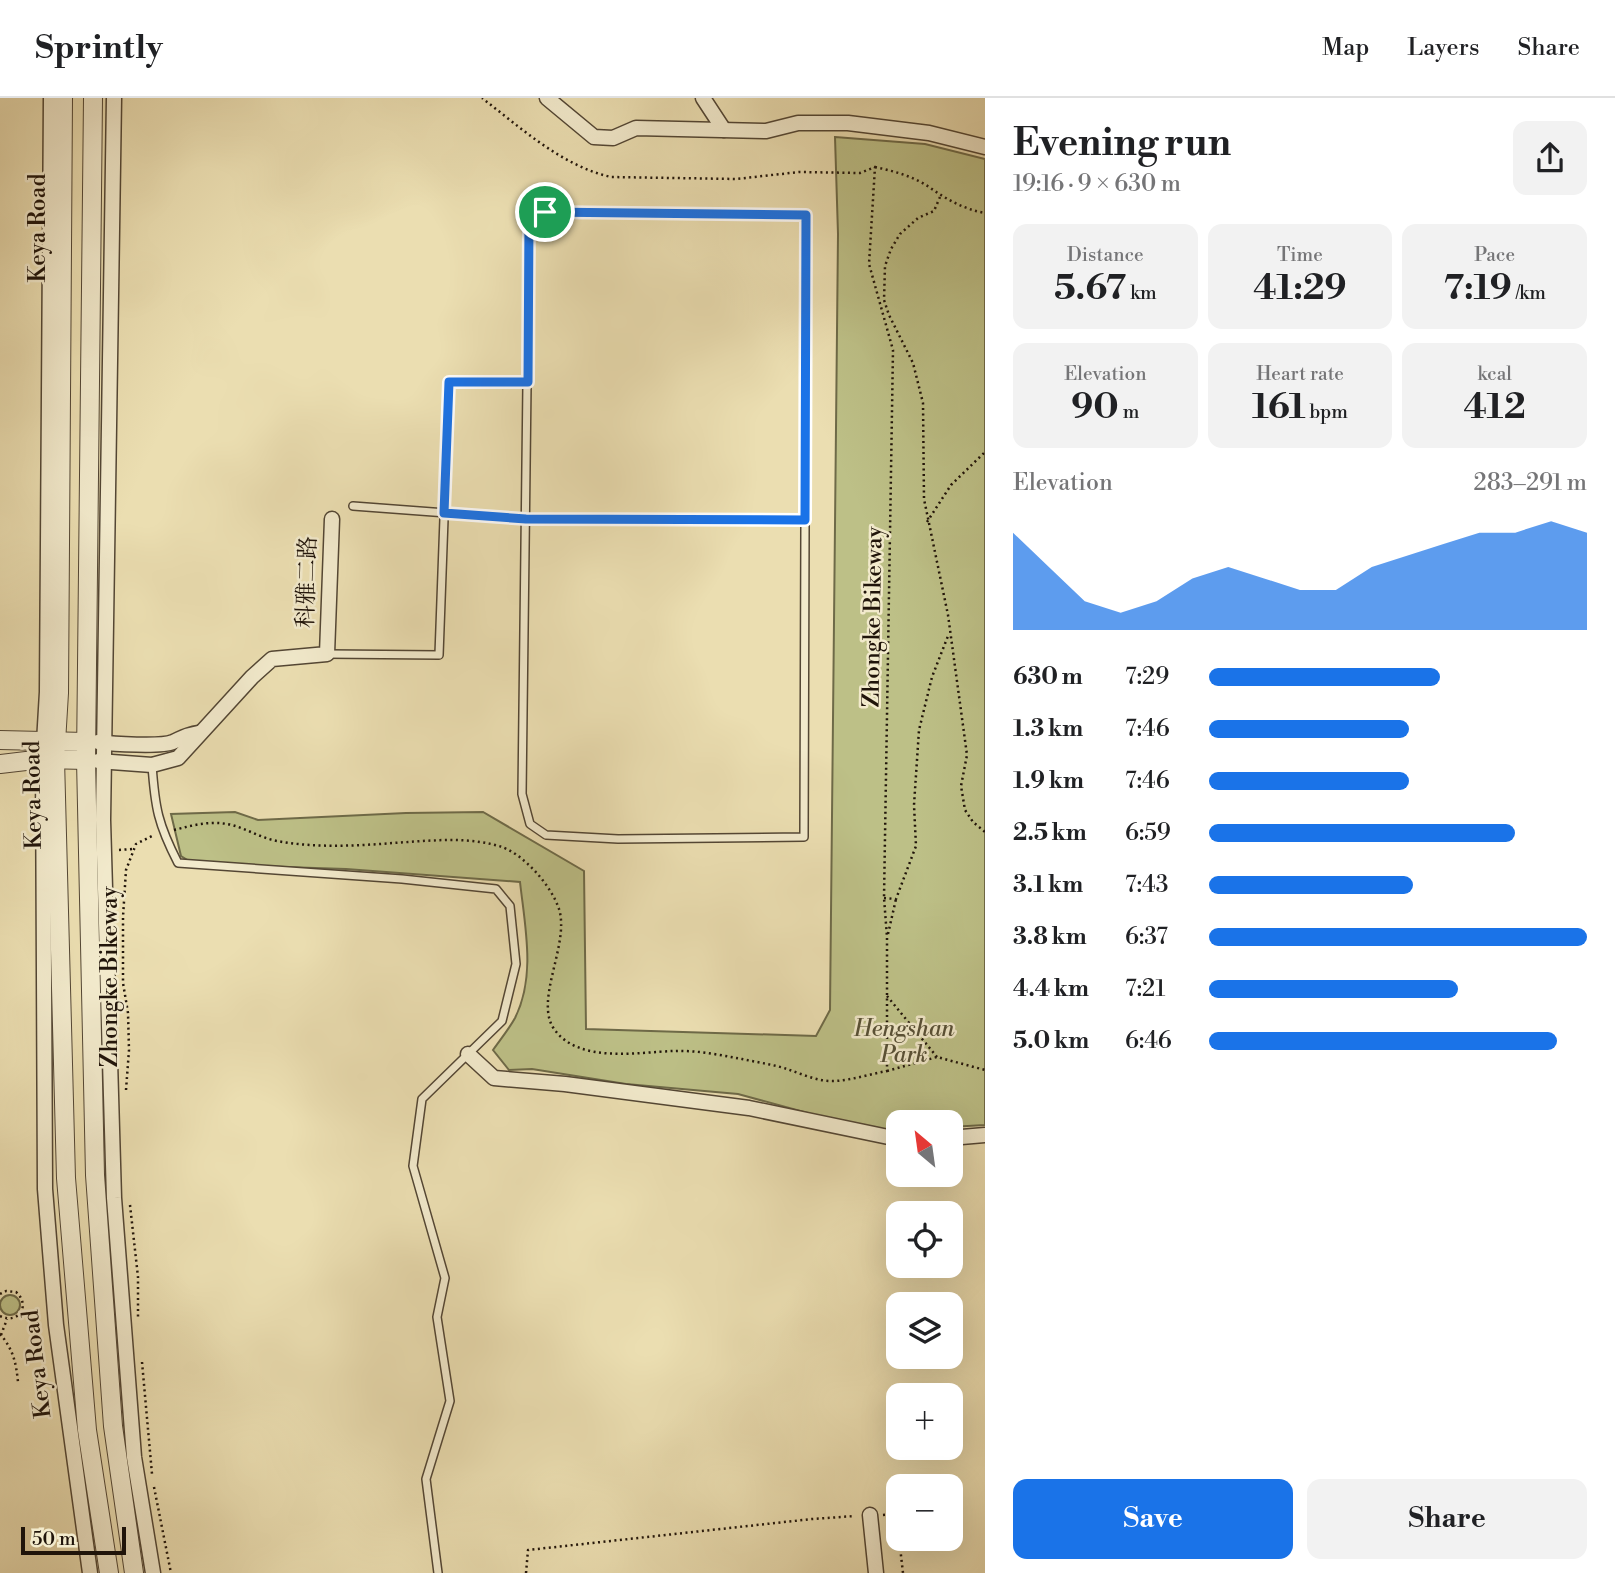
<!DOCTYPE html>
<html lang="en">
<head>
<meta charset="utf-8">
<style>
	body { margin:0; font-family:"Libre Bodoni","Noto Serif TC",serif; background:#f2f2f2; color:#202124; height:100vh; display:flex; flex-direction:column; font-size:26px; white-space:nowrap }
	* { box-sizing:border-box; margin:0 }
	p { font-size:23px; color:#757577 }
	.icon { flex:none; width:38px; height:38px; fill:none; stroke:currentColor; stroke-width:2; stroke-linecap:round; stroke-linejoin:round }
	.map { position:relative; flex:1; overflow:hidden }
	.details { display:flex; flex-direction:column; background:#fff; width:630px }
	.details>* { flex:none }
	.needle { width:46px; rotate:331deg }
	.buttons { position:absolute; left:886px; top:1012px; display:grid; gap:14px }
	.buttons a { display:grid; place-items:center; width:77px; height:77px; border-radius:14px; background:#fff; box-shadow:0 7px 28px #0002; font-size:35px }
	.scale { position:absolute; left:21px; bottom:18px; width:105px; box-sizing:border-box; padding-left:7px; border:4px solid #20140a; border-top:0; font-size:19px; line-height:24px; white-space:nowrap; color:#20140a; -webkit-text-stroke:5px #f2eacc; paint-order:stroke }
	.pin { position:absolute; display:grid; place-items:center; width:60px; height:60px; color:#fff; margin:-30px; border:4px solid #fff; border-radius:50%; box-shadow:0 2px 7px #0007 }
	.round { display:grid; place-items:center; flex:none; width:74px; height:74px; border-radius:14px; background:#f2f2f2 }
	.headline { display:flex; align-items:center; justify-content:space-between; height:119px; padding:0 28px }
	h1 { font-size:38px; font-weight:800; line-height:52px }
	.stats { display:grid; grid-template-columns:repeat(3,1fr); gap:10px; height:119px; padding:7px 28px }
	.stats div { display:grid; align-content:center; border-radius:14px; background:#f2f2f2; text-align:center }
	.stats b { font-size:35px; font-weight:800 }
	.stats small { font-size:19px; font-weight:400 }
	.stats p { font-size:19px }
	.chart { height:196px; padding:14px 28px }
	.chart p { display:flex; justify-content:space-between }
	.chart svg { width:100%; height:126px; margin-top:7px; fill:#1a73e8; opacity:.7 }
	.button { display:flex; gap:14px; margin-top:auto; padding:14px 28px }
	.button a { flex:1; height:80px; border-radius:14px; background:#1a73e8; color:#fff; font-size:28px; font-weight:800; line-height:80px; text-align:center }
	.button a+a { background:#f2f2f2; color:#202124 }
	ul { padding:0 28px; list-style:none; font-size:23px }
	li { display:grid; grid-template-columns:112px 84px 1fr; align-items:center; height:52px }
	li i { height:18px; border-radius:9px; background:#1a73e8 }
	header { display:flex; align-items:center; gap:42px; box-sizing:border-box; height:98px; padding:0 35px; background:#fff; border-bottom:2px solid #e0e0e0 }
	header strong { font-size:33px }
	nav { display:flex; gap:38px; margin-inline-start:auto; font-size:24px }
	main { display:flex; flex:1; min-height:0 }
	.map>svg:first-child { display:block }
	.green { fill:#bdc087; stroke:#6e6a48; stroke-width:2 }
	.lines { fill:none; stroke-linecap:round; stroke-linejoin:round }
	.service-casing { stroke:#534634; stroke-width:10 }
	.minor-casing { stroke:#534634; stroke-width:17 }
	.tertiary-casing { stroke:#534634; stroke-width:20 }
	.path { stroke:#20140a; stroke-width:2.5; stroke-dasharray:2 3.5; stroke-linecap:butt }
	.service { stroke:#f2eacc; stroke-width:7 }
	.minor { stroke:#f2eacc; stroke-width:14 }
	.tertiary { stroke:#f2eacc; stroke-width:18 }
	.route-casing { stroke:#fff; stroke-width:14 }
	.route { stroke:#1a73e8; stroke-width:9 }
	.labels { text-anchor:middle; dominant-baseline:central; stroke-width:5; stroke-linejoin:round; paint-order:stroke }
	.street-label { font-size:23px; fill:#20140a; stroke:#f2eacc }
	.park-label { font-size:23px; font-style:italic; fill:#575036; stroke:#f2eacc }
</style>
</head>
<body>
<header>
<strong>Sprintly</strong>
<nav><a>Map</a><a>Layers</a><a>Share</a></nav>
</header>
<main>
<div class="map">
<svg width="985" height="1475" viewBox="0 0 985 1475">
	<rect width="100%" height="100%" fill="#ebdeb1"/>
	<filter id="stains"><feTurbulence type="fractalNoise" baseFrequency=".00286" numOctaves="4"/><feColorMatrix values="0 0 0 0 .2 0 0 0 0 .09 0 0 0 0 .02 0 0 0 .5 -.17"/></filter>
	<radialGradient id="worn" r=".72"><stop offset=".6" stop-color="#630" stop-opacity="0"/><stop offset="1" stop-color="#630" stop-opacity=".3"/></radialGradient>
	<!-- green -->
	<g class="green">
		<path d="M835,39L925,46L985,61V1027L950,1029V1024H898V1032L881,1035L738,996L626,986L532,971L509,972L493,952C500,942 509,931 515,920C536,878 525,829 520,784L346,771L194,766L181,758L171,716L235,714L258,722L406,715L483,714L584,773L586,931L816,938L830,912L838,136Z"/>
		<circle cx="10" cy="1207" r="10"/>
	</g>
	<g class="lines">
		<!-- service casing -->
		<g class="service-casing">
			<g id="service">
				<polygon points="546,114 806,117 804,739 618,741 546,737 530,726 522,696 529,122"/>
				<polyline points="353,408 526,421 805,422"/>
				<polyline points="327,556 439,557 449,284 528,284"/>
				<path d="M152,667C155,710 158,726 178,765L402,781L496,791L510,808L516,866L502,923L422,1001L413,1068L445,1180L437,1219L450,1303L426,1381L438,1475"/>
			</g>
		</g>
		<!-- minor casing -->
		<g class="minor-casing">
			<g id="minor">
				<polyline points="51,0 47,594 43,661 45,1091 56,1227 90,1475"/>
				<polyline points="114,0 103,722 114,1100 134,1359 153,1475"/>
				<polyline points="547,0 594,39 613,40 636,30 766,33 798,25 848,25 929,35 985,49"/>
				<polyline points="703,0 724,32"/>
				<path d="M98,644C113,646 161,649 173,644C184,639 186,637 199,635"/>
				<polyline points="98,663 152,667 178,660 252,579 272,561 327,556 332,421"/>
				<polyline points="468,956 494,980 565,986 749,1010 898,1041"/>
				<polyline points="950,1040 985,1037"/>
				<polyline points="870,1417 876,1475"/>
			</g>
		</g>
		<!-- tertiary casing -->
		<g class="tertiary-casing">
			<g id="tertiary">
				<polyline points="63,0 59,595 55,661 66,1080 87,1332 109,1475"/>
				<polyline points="93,0 86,662 95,1077 113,1328 134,1475"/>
				<polyline points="0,642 86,644"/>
				<polyline points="0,666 43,661 86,662"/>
			</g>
		</g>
		<!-- path -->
		<g class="path">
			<path d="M875,69C893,73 913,78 929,89C946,101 963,111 985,115"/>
			<polyline points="940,99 934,113 918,120 900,136 891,151 885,168 884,202 889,217 913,265 923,305 924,401 948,517 967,657 961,688 965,712 973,724 985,734"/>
			<polyline points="927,424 951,387 985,354"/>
			<path d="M174,732C194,727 211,722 232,727C247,731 261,740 277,743C314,750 355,748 393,745C428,743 464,738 499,748C523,755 551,787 559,811C570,846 534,902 554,931C579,966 637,954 674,953C696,952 720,957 742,961C756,964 770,966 784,970C800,975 817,984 835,983C852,982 870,976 887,973V839L884,800L893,252L869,166L875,69L860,75L799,74L736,81L611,79C562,68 521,30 482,0"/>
			<polyline points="119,752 133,751"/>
			<polyline points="884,800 896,801 916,748 914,707 919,632 932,579 948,538"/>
			<polyline points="888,836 896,801"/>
			<polyline points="887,898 937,959"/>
			<polyline points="887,973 937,959 985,972"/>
			<polyline points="126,992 129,952 128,915 123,885 123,819 126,772 136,746 154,737"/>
			<polyline points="130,1107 138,1179 138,1219"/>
			<path d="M0,1196L6,1193L16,1194C31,1207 19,1227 0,1218"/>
			<path d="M0,1236C13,1251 16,1264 18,1284"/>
			<polyline points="1,1237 7,1221"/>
			<polyline points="142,1264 152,1376"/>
			<polyline points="154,1389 171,1475"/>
			<polyline points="883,1417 897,1416 898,1427"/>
			<polyline points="899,1440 903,1475"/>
			<polyline points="526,1475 528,1452 812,1421 855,1418"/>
		</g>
		<!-- service -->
		<use href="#service" class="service"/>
		<!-- minor -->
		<use href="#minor" class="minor"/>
		<!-- tertiary -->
		<use href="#tertiary" class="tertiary"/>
	</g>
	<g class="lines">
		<!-- route casing -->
		<g class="route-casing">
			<polygon id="route" points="545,114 806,117 805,422 526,421 444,415 449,284 528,284 529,122"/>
		</g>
		<!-- route -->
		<use href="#route" class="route"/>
	</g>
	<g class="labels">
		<!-- street labels -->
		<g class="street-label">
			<text transform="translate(38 130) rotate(-90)">Keya Road</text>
			<text transform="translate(307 484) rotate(-88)">科雅二路</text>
			<text transform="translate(873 519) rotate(-89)">Zhongke Bikeway</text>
			<text transform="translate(33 697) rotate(-91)">Keya Road</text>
			<text transform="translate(110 879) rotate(-90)">Zhongke Bikeway</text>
			<text transform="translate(37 1266) rotate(-97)">Keya Road</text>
		</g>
		<!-- park labels -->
		<g class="park-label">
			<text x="904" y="931">Hengshan<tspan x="904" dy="26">Park</tspan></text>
		</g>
	</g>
	<rect width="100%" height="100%" filter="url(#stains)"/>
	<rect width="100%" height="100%" fill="url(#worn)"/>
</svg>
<div class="buttons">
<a><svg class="needle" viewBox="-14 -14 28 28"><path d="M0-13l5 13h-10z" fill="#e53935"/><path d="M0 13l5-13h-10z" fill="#757577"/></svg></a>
<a><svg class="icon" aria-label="locate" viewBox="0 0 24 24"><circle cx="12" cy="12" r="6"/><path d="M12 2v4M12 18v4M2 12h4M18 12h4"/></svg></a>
<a><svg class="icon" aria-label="layers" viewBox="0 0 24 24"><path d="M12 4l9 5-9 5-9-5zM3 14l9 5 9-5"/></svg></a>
<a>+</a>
<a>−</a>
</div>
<div class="scale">50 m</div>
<div class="pin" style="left:545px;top:114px;background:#1e9e55"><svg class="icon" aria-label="arrive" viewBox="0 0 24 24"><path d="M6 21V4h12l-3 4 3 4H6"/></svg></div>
</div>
<section class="details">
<div class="headline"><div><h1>Evening run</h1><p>19:16 · 9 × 630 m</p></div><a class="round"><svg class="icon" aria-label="share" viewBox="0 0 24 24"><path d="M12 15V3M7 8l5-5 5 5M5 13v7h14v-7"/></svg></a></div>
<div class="stats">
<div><p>Distance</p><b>5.67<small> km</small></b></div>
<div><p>Time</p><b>41:29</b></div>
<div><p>Pace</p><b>7:19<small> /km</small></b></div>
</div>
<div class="stats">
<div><p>Elevation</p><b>90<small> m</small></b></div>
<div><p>Heart rate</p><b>161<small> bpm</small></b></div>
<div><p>kcal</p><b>412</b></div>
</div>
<div class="chart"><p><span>Elevation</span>283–291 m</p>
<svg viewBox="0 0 160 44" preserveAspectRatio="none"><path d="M0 44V10L10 22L20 34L30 38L40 34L50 26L60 22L70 26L80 30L90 30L100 22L110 18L120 14L130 10L140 10L150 6L160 10V44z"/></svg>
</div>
<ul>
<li><b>630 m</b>7:29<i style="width:61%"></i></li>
<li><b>1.3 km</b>7:46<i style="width:53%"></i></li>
<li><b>1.9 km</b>7:46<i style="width:53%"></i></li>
<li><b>2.5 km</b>6:59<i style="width:81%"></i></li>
<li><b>3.1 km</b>7:43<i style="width:54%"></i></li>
<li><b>3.8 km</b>6:37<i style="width:100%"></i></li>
<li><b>4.4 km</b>7:21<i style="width:66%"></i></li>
<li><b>5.0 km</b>6:46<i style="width:92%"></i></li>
</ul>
<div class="button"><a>Save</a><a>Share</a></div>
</section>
</main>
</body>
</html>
